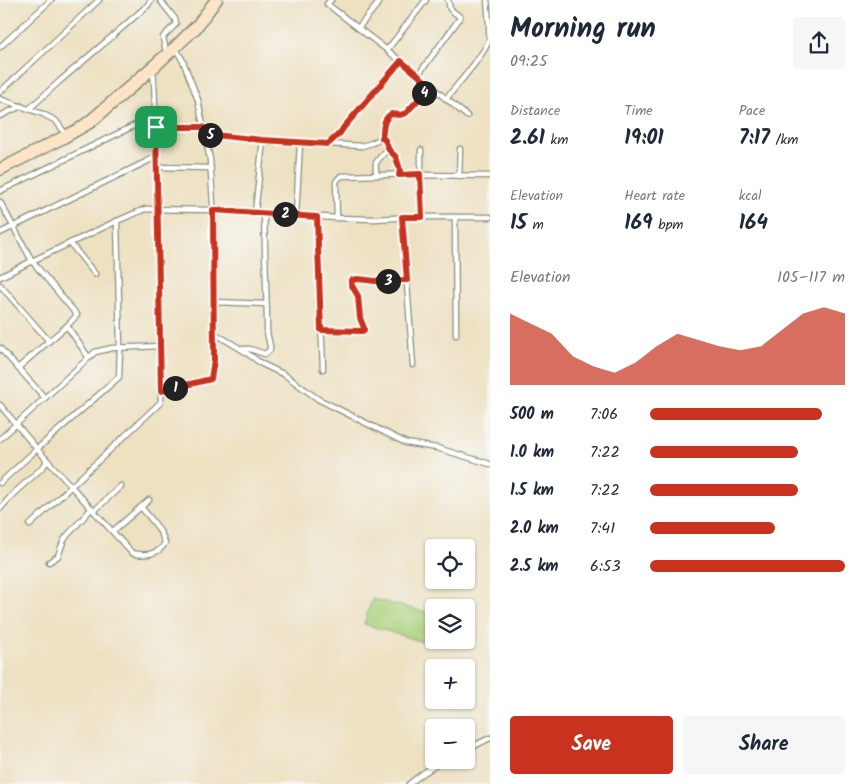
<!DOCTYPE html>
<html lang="en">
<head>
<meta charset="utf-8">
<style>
	body { margin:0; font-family:Kalam,sans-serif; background:#f6f6f7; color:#1f2937; height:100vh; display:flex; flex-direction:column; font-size:19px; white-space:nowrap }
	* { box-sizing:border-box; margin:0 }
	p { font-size:16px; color:#747a83 }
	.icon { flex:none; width:28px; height:28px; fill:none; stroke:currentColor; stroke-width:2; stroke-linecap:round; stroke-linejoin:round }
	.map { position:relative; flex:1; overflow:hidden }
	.drawer { display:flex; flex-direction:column; background:#fff; width:375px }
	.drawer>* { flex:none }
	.buttons { position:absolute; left:425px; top:539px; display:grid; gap:10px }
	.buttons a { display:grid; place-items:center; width:50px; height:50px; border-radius:5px; background:#fff; box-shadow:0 1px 4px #0004; font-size:25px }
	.pin { position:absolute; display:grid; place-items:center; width:42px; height:42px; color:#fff; margin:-21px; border-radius:10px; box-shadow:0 2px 8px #0006 }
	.km { position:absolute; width:25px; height:25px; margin:-12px; border-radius:50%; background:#222; color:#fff; font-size:14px; line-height:25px; text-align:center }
	.round { display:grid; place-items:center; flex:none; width:52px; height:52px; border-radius:5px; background:#f6f6f7 }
	.overview { display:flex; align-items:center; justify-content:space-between; height:85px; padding:0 20px }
	h1 { font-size:28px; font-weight:700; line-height:38px }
	.stats { display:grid; grid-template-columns:repeat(3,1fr); gap:8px; height:85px; padding:5px 20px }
	.stats div { display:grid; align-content:center }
	.stats b { font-size:21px; font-weight:700 }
	.stats small { font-size:14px; font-weight:400 }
	.stats p { font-size:14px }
	.chart { height:140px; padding:10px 20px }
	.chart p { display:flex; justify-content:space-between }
	.chart svg { width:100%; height:90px; margin-top:5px; fill:#c8321e; opacity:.7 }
	.primary-button { display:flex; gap:10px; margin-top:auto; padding:10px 20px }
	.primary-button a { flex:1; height:58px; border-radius:5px; background:#c8321e; color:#fff; font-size:20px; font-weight:700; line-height:58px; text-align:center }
	.primary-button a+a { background:#f6f6f7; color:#1f2937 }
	ul { padding:0 20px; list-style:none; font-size:16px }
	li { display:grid; grid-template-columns:80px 60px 1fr; align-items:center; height:38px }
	li i { height:12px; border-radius:6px; background:#c8321e }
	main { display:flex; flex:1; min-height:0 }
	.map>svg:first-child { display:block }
	.green { fill:#abd17c; stroke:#658758 }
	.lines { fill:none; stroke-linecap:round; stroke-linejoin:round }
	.minor-casing { stroke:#868f7b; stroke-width:7 }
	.secondary-casing { stroke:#868f7b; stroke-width:9 }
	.minor { stroke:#fff; stroke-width:4.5 }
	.secondary { stroke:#fee4c6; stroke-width:6 }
	.route-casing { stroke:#fff; stroke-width:10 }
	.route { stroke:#c8321e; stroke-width:6 }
</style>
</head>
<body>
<main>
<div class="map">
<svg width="490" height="784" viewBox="0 0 490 784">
	<rect width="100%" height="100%" fill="#f6f6f2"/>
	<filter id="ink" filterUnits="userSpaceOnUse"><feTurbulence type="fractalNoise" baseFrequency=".02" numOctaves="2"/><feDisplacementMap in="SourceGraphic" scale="10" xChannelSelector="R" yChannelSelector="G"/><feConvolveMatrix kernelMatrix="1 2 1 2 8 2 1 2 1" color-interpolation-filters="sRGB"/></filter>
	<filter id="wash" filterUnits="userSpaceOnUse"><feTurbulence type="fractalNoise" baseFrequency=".0096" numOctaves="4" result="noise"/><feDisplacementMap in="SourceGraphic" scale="20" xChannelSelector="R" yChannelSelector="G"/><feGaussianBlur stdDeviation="1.12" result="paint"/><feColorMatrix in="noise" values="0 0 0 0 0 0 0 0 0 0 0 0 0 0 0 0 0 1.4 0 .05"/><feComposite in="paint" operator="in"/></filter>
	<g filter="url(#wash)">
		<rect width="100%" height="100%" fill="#eee1c2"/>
		<!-- green -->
		<polygon class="green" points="372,599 434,614 434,640 438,640 436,642 426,643 364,624"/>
	</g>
	<g filter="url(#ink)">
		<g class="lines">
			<!-- minor casing -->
			<g class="minor-casing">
				<g id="minor">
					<polyline points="160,0 175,19 176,24 163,37 166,52"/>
					<polyline points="331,0 327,4 387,50 467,116"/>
					<polyline points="358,28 381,0"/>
					<polyline points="0,47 51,0"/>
					<polyline points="176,49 183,61 198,100 210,160 214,218 214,333 241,349 262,364 285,375 318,399 406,443 437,448 490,464"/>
					<polyline points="387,50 426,0"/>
					<polyline points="418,75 460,18 460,17 450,9 448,0"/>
					<polyline points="0,92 99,0"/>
					<polyline points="0,99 43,114 56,121 65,133"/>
					<path d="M446,99C455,87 487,52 489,39C490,27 488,12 487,0"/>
					<polyline points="29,109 61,80 108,40 148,5 151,0"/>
					<polyline points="0,116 21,106"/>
					<polyline points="156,127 203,127"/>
					<polyline points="205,134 263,140"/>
					<polyline points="328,144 340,133 344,127 401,61"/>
					<path d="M387,148C396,158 401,160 399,175"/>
					<polyline points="157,167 210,168"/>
					<path d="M377,175C376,171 375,167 376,163C381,153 395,150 382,138C384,129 382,120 391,114L399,115L406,113L431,86"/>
					<polyline points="421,176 421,150"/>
					<polyline points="459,176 460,149"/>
					<polyline points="0,191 156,115"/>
					<polyline points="0,202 32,261 117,221 145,209 213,210 337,218 375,219 412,217 490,217"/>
					<polyline points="255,213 263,140 362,146 372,143 382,138"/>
					<polyline points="296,215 300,143"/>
					<polyline points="317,217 323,369"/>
					<polyline points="402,217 413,365"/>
					<polyline points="422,217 420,179 424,175 490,176"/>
					<polyline points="455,217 456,335"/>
					<polyline points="337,218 336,182 337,180 341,176 421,174"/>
					<polyline points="0,233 156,157"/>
					<polyline points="70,243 95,274"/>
					<polyline points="0,277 32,261 77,315 67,326"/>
					<polyline points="0,285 49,341 18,368"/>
					<polyline points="214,302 266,304"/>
					<polyline points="321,330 362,331 364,330 364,328 360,318 358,296 351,284 352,280 358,279 375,281 407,280"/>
					<polyline points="49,341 67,326 89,358"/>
					<polyline points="0,348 45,398"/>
					<polyline points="241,349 250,349 265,354 270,350 270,346 267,332 267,318 264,213"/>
					<polyline points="161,391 211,379 214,360 214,333"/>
					<path d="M0,405L37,449L132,553C144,556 159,555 165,543C161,529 150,518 141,507"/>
					<polyline points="0,439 95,352 112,348 161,346"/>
					<polyline points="0,483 37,449 119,377 120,348 117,221"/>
					<polyline points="0,509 13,494 43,467 46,463 46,459"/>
					<polyline points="94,511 121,486"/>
					<path d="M30,525L160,403L161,400C161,318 158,237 156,155C155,127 156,99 153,71"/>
					<polyline points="113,531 149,500"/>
					<polyline points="49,562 58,556 63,542 66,537 92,508"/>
					<polyline points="466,750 490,738"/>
					<polyline points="409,784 422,774 444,760"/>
				</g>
			</g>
			<!-- secondary casing -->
			<g class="secondary-casing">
				<g id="secondary">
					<polyline points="0,167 78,127 89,119 173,46 197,22 213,0"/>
					<polyline points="0,172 64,140 92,124 153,71 197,30 219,0"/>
				</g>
			</g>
			<!-- minor -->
			<use href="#minor" class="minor"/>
			<!-- secondary -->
			<use href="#secondary" class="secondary"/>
		</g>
	</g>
	<g class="lines" filter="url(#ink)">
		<!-- route casing -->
		<g class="route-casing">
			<path id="route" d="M401,61L431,86L406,113L400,115L391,114C382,120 384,129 382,138L385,140L389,150L396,157L400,170L399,175L420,174L422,217H402L407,280L375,281L358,279L352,280L351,284L358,296L360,318L364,328V330L362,331L321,330L317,217L213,210L214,360L211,379L161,391L156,127H203L205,134L262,140L328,144L340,133L344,127Z"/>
		</g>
		<!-- route -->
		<use href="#route" class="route"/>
	</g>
</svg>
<div class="buttons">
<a><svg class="icon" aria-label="locate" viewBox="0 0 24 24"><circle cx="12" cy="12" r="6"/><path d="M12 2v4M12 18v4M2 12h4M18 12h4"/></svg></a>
<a><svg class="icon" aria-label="layers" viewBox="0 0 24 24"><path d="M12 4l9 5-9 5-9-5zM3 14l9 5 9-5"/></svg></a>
<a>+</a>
<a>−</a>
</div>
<div class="pin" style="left:156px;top:127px;background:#1e9e55"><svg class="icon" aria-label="arrive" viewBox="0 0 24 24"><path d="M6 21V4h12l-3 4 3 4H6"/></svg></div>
<b class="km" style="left:175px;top:388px">1</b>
<b class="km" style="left:285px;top:214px">2</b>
<b class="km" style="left:388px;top:281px">3</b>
<b class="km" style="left:424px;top:93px">4</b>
<b class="km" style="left:210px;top:135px">5</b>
</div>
<section class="drawer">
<div class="overview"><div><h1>Morning run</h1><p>09:25</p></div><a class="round"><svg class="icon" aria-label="share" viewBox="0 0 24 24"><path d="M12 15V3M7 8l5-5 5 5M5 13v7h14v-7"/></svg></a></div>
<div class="stats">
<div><p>Distance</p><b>2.61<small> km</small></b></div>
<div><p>Time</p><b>19:01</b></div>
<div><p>Pace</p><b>7:17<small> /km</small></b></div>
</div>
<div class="stats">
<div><p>Elevation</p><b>15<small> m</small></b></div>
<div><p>Heart rate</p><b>169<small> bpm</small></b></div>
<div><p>kcal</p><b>164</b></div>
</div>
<div class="chart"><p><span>Elevation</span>105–117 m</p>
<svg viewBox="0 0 160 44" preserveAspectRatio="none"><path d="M0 44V9L10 14L20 19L30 30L40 35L50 38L60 33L70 25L80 19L90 22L100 25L110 27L120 25L130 17L140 9L150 6L160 9V44z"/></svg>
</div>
<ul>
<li><b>500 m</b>7:06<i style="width:88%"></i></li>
<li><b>1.0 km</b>7:22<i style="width:76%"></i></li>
<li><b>1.5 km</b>7:22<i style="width:76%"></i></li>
<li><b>2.0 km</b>7:41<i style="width:64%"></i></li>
<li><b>2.5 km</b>6:53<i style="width:100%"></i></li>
</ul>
<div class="primary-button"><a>Save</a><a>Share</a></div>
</section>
</main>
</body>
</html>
